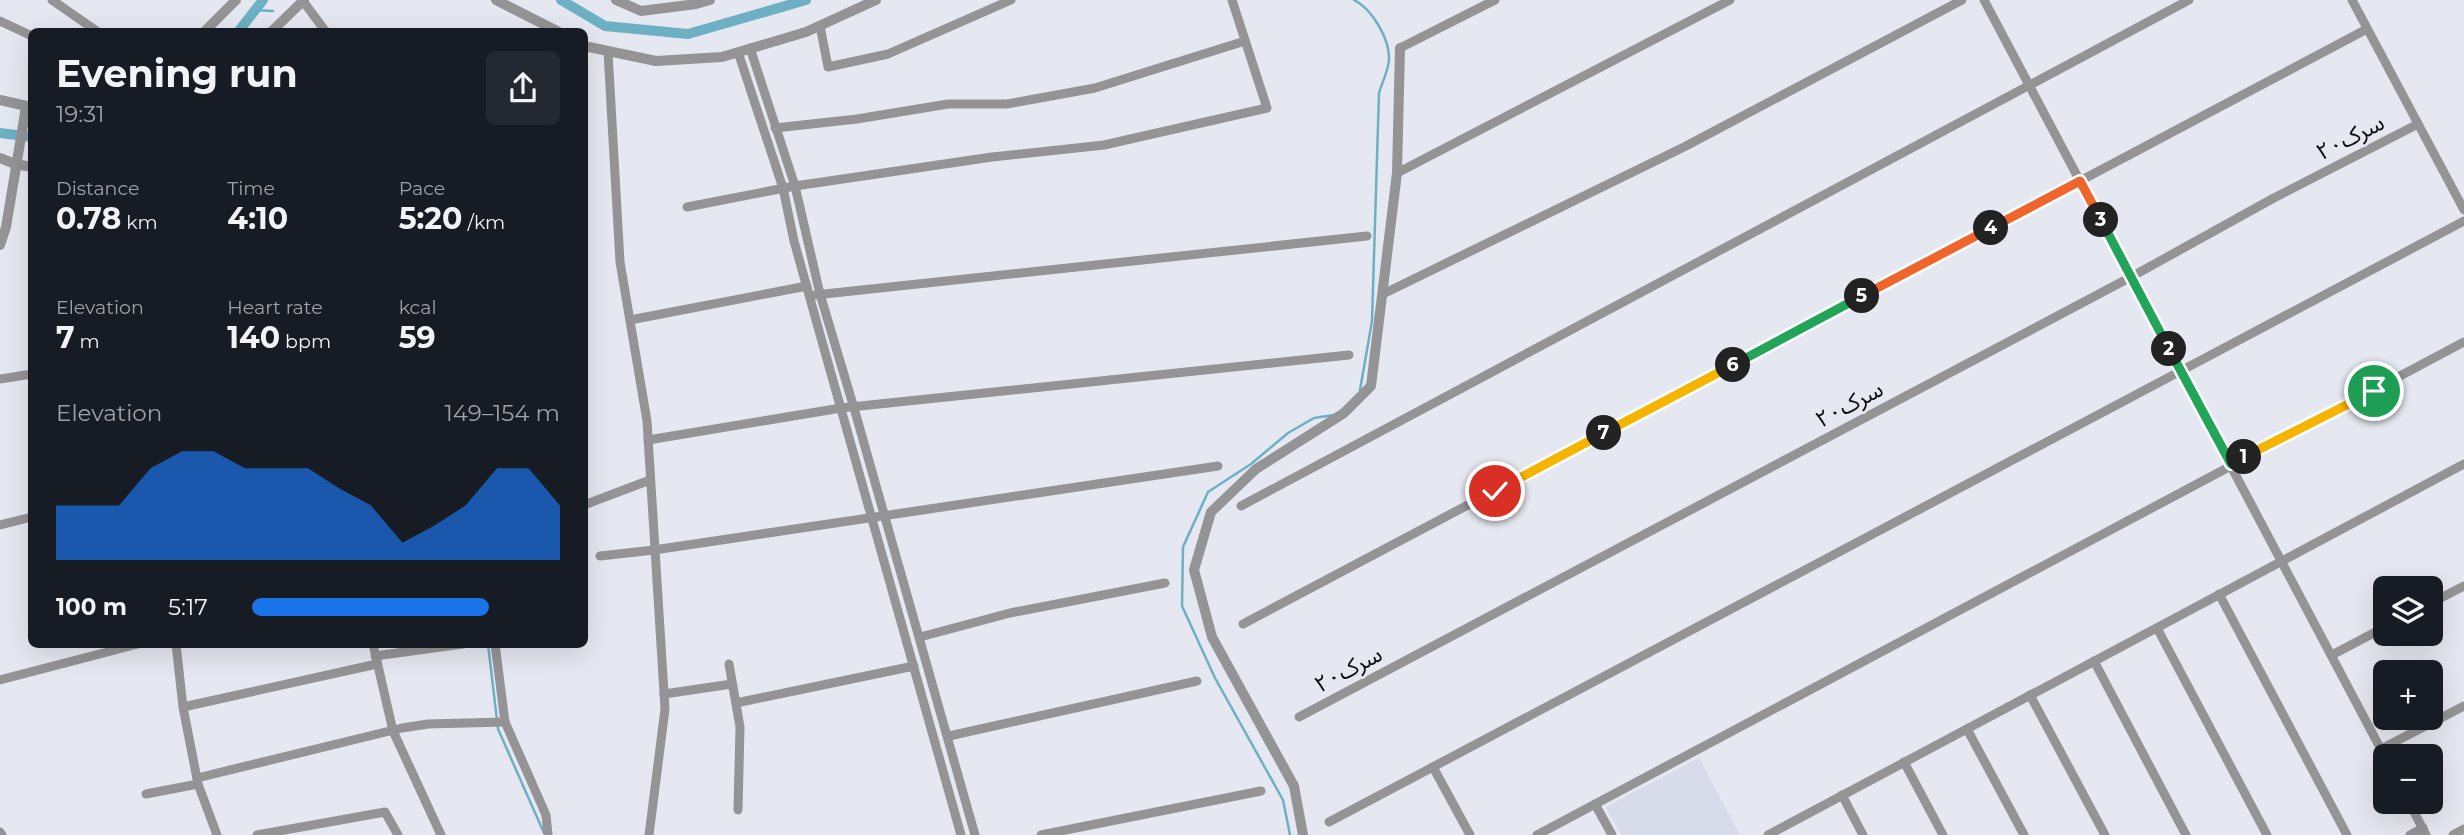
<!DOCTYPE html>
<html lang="en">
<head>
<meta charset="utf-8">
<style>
	body { margin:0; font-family:Montserrat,"Noto Sans Arabic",sans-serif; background:#242831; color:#f1f3f6; height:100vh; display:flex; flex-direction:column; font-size:26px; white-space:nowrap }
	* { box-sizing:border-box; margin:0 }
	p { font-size:23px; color:#9ea1a6 }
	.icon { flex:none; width:38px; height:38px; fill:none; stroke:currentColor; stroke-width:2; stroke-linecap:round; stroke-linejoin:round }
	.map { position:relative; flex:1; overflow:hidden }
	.drawer { position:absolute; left:28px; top:28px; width:560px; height:620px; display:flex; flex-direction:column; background:#171b24; border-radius:10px; box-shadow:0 7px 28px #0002 }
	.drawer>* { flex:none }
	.fabs { position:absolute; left:2373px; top:576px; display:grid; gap:14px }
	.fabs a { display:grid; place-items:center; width:70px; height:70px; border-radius:10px; background:#171b24; box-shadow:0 7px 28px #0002; font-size:35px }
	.pin { position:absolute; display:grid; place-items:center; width:60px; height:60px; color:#fff; margin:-30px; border:4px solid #fff; border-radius:50%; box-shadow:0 2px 7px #0007 }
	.km { position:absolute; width:35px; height:35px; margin:-18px; border-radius:50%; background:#222; color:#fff; font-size:19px; line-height:35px; text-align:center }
	.round { display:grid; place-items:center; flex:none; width:74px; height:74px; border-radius:10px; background:#242831 }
	.head { display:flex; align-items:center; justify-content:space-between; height:119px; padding:0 28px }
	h1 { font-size:38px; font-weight:700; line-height:52px }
	.stats { display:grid; grid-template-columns:repeat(3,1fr); gap:10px; height:119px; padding:7px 28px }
	.stats div { display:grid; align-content:center }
	.stats b { font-size:30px; font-weight:700 }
	.stats small { font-size:19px; font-weight:400 }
	.stats p { font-size:19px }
	.chart { height:196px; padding:14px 28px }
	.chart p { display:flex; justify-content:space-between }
	.chart svg { width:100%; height:126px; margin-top:7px; fill:#1a73e8; opacity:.7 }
	ul { padding:0 28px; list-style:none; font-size:23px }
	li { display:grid; grid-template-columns:112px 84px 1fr; align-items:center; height:52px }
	li i { height:18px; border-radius:9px; background:#1a73e8 }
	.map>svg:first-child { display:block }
	.built { fill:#d7dbea }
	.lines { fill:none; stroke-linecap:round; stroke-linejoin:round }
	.stream { stroke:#6db0c4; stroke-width:2.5 }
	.canal { stroke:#6db0c4; stroke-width:10 }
	.minor { stroke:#949396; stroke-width:9 }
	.tertiary { stroke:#949396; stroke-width:10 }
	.split-1-casing { stroke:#fff; stroke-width:14 }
	.split-2-casing { stroke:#fff; stroke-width:14 }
	.split-3-casing { stroke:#fff; stroke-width:14 }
	.split-4-casing { stroke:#fff; stroke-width:14 }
	.split-5-casing { stroke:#fff; stroke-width:14 }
	.split-6-casing { stroke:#fff; stroke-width:14 }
	.split-7-casing { stroke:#fff; stroke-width:14 }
	.split-8-casing { stroke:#fff; stroke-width:14 }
	.split-1 { stroke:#f5b400; stroke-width:9 }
	.split-2 { stroke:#22a559; stroke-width:9 }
	.split-3 { stroke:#22a559; stroke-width:9 }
	.split-4 { stroke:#f0652b; stroke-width:9 }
	.split-5 { stroke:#f0652b; stroke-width:9 }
	.split-6 { stroke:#22a559; stroke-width:9 }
	.split-7 { stroke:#f5b400; stroke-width:9 }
	.split-8 { stroke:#f5b400; stroke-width:9 }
	.labels { text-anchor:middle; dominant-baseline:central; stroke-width:5; stroke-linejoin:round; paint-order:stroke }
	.street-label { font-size:23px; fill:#0d0d10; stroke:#e6e8f1 }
</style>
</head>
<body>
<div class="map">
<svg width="2464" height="835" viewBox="0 0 2464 835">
	<rect width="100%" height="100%" fill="#e6e8f1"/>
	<!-- built -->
	<polygon class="built" points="1699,758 1740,835 1621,835 1606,807"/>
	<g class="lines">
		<!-- stream -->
		<g class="stream">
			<path d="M1354,0C1372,9 1390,39 1389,60C1388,71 1382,83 1379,93L1372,321L1360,390"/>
			<polyline points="255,10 273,11"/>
			<polyline points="488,644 498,729 544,833"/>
			<polyline points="1290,835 1283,800 1215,678 1182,606 1183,547 1208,492 1251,464 1288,433 1314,418 1334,415"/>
		</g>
		<!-- canal -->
		<g class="canal">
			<polyline points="561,0 605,26 688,34 806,0"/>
			<polyline points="238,32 263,0"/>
			<polyline points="0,133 32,137"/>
		</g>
		<!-- minor -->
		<g class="minor">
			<polyline points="52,0 98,32"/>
			<polyline points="1984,0 2385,757"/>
			<polyline points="2352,0 2464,210"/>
			<polyline points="303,1 326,32"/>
			<polyline points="0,21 32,36"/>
			<polyline points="820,26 828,67 888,54 1011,0"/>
			<polyline points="750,48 795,186 820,294 854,408 975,835"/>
			<polyline points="1400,48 1495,0"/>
			<polyline points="608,52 620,262 647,421 665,709 649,835"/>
			<polyline points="738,52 783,188 794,241 823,345 961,835"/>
			<polyline points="775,128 857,119 948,104 1007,104 1095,88 1245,41"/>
			<polyline points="1397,173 1730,0"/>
			<polyline points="687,207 795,186 992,157 1104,145 1267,108 1232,0"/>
			<polyline points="1383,294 1684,147 1962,0"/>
			<polyline points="815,295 1367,236"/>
			<polyline points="630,320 807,286"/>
			<polyline points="0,379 32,374"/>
			<polyline points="648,440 841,408 1349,355"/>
			<polyline points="584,505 650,480"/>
			<polyline points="1241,506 2189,0"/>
			<polyline points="0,525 32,517"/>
			<polyline points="600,556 654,550 1218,466"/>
			<polyline points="2219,594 2347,835"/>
			<polyline points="2431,603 2464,586"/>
			<polyline points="1243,624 2367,29"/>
			<polyline points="2157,628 2267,835"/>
			<polyline points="920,637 1010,613 1165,583"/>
			<polyline points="176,644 183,707 198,784 217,835"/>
			<polyline points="373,644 393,731 441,835"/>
			<polyline points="495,644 505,722 546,815 548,835"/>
			<polyline points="2332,655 2385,627"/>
			<polyline points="375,656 463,644"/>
			<polyline points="2094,661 2186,835"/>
			<polyline points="729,664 740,727 738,810"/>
			<polyline points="0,680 138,644"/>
			<polyline points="664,694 732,684"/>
			<polyline points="2030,695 2105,835"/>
			<polyline points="736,703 914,666"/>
			<polyline points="183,707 377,664"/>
			<polyline points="1299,717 2131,277 2272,199 2418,124"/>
			<polyline points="1967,729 2024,835"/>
			<polyline points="949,736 1197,681"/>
			<polyline points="2381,749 2464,706"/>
			<polyline points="1904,762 1943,835"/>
			<polyline points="1433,767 1470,835"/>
			<polyline points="197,778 402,728 428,724 505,722"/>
			<polyline points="146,794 198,784"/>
			<polyline points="1842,795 1863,835"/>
			<polyline points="2409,802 2426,835"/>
			<polyline points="1595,804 1612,835"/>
			<polyline points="1329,822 2464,221"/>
			<polyline points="0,832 2,835"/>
			<polyline points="257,835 385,812 398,835"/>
			<polyline points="1041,835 1261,791"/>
			<polyline points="1537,835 2464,342"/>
			<polyline points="1768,835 2464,464"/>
			<polyline points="2410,835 2423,828"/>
			<polyline points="2453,835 2464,829"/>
		</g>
		<!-- tertiary -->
		<g class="tertiary">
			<polyline points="496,0 559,32"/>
			<polyline points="616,0 641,11 696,4 710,0"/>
			<polyline points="204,32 236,0"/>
			<polyline points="271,32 304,0"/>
			<polyline points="584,46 656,61 722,57 806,32 876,0"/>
			<polyline points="0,100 31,107"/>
			<polyline points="0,158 15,164 32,167"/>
			<polyline points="0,245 6,227 26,107"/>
			<polyline points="1303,835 1294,786 1212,637 1194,570 1211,512 1256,469 1344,413 1371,386 1397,173 1400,48"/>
		</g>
	</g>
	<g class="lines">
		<!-- split-1 casing -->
		<g class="split-1-casing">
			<polyline id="split-1" points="2244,457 2374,391"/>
		</g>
		<!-- split-2 casing -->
		<g class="split-2-casing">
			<polyline id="split-2" points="2169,349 2231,464 2244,457"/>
		</g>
		<!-- split-3 casing -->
		<g class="split-3-casing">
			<polyline id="split-3" points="2101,220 2169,349"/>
		</g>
		<!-- split-4 casing -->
		<g class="split-4-casing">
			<polyline id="split-4" points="1991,228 2080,181 2101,220"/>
		</g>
		<!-- split-5 casing -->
		<g class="split-5-casing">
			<polyline id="split-5" points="1862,296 1991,228"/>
		</g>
		<!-- split-6 casing -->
		<g class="split-6-casing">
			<polyline id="split-6" points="1733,365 1862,296"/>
		</g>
		<!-- split-7 casing -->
		<g class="split-7-casing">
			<polyline id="split-7" points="1604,433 1733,365"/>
		</g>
		<!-- split-8 casing -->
		<g class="split-8-casing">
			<polyline id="split-8" points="1495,491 1604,433"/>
		</g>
		<!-- split-1 -->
		<use href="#split-1" class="split-1"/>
		<!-- split-2 -->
		<use href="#split-2" class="split-2"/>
		<!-- split-3 -->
		<use href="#split-3" class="split-3"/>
		<!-- split-4 -->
		<use href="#split-4" class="split-4"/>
		<!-- split-5 -->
		<use href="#split-5" class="split-5"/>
		<!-- split-6 -->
		<use href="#split-6" class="split-6"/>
		<!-- split-7 -->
		<use href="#split-7" class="split-7"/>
		<!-- split-8 -->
		<use href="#split-8" class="split-8"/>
	</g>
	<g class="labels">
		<!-- street labels -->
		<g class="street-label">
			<text transform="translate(2350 137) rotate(-27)">سرک۲۰</text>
			<text transform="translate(1849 404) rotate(-28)">سرک۲۰</text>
			<text transform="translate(1348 669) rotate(-28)">سرک۲۰</text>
		</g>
	</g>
</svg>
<div class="fabs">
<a><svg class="icon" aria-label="layers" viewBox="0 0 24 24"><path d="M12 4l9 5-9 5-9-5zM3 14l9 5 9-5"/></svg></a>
<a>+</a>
<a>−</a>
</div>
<div class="pin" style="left:2374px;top:391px;background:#1e9e55"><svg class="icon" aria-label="arrive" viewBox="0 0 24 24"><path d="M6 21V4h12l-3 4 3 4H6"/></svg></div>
<div class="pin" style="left:1495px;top:491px;background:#d93025"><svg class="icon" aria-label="check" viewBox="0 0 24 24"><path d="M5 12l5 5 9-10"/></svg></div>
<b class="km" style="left:2244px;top:457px">1</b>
<b class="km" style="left:2169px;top:349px">2</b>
<b class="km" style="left:2101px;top:220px">3</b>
<b class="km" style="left:1991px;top:228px">4</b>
<b class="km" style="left:1862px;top:296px">5</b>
<b class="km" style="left:1733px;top:365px">6</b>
<b class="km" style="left:1604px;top:433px">7</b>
<section class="drawer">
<div class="head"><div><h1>Evening run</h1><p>19:31</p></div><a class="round"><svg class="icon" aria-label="share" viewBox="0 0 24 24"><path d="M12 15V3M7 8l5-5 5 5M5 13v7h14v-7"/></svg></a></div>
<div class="stats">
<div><p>Distance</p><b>0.78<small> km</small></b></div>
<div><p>Time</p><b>4:10</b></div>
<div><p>Pace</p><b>5:20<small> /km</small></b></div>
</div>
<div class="stats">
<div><p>Elevation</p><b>7<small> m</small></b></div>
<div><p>Heart rate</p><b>140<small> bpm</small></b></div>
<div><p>kcal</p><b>59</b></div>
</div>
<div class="chart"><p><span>Elevation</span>149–154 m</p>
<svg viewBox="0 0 160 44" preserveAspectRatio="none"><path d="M0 44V25L10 25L20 25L30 12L40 6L50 6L60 12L70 12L80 12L90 19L100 25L110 38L120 32L130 25L140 12L150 12L160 25V44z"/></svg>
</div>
<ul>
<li><b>100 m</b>5:17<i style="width:77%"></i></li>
</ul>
</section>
</div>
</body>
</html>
